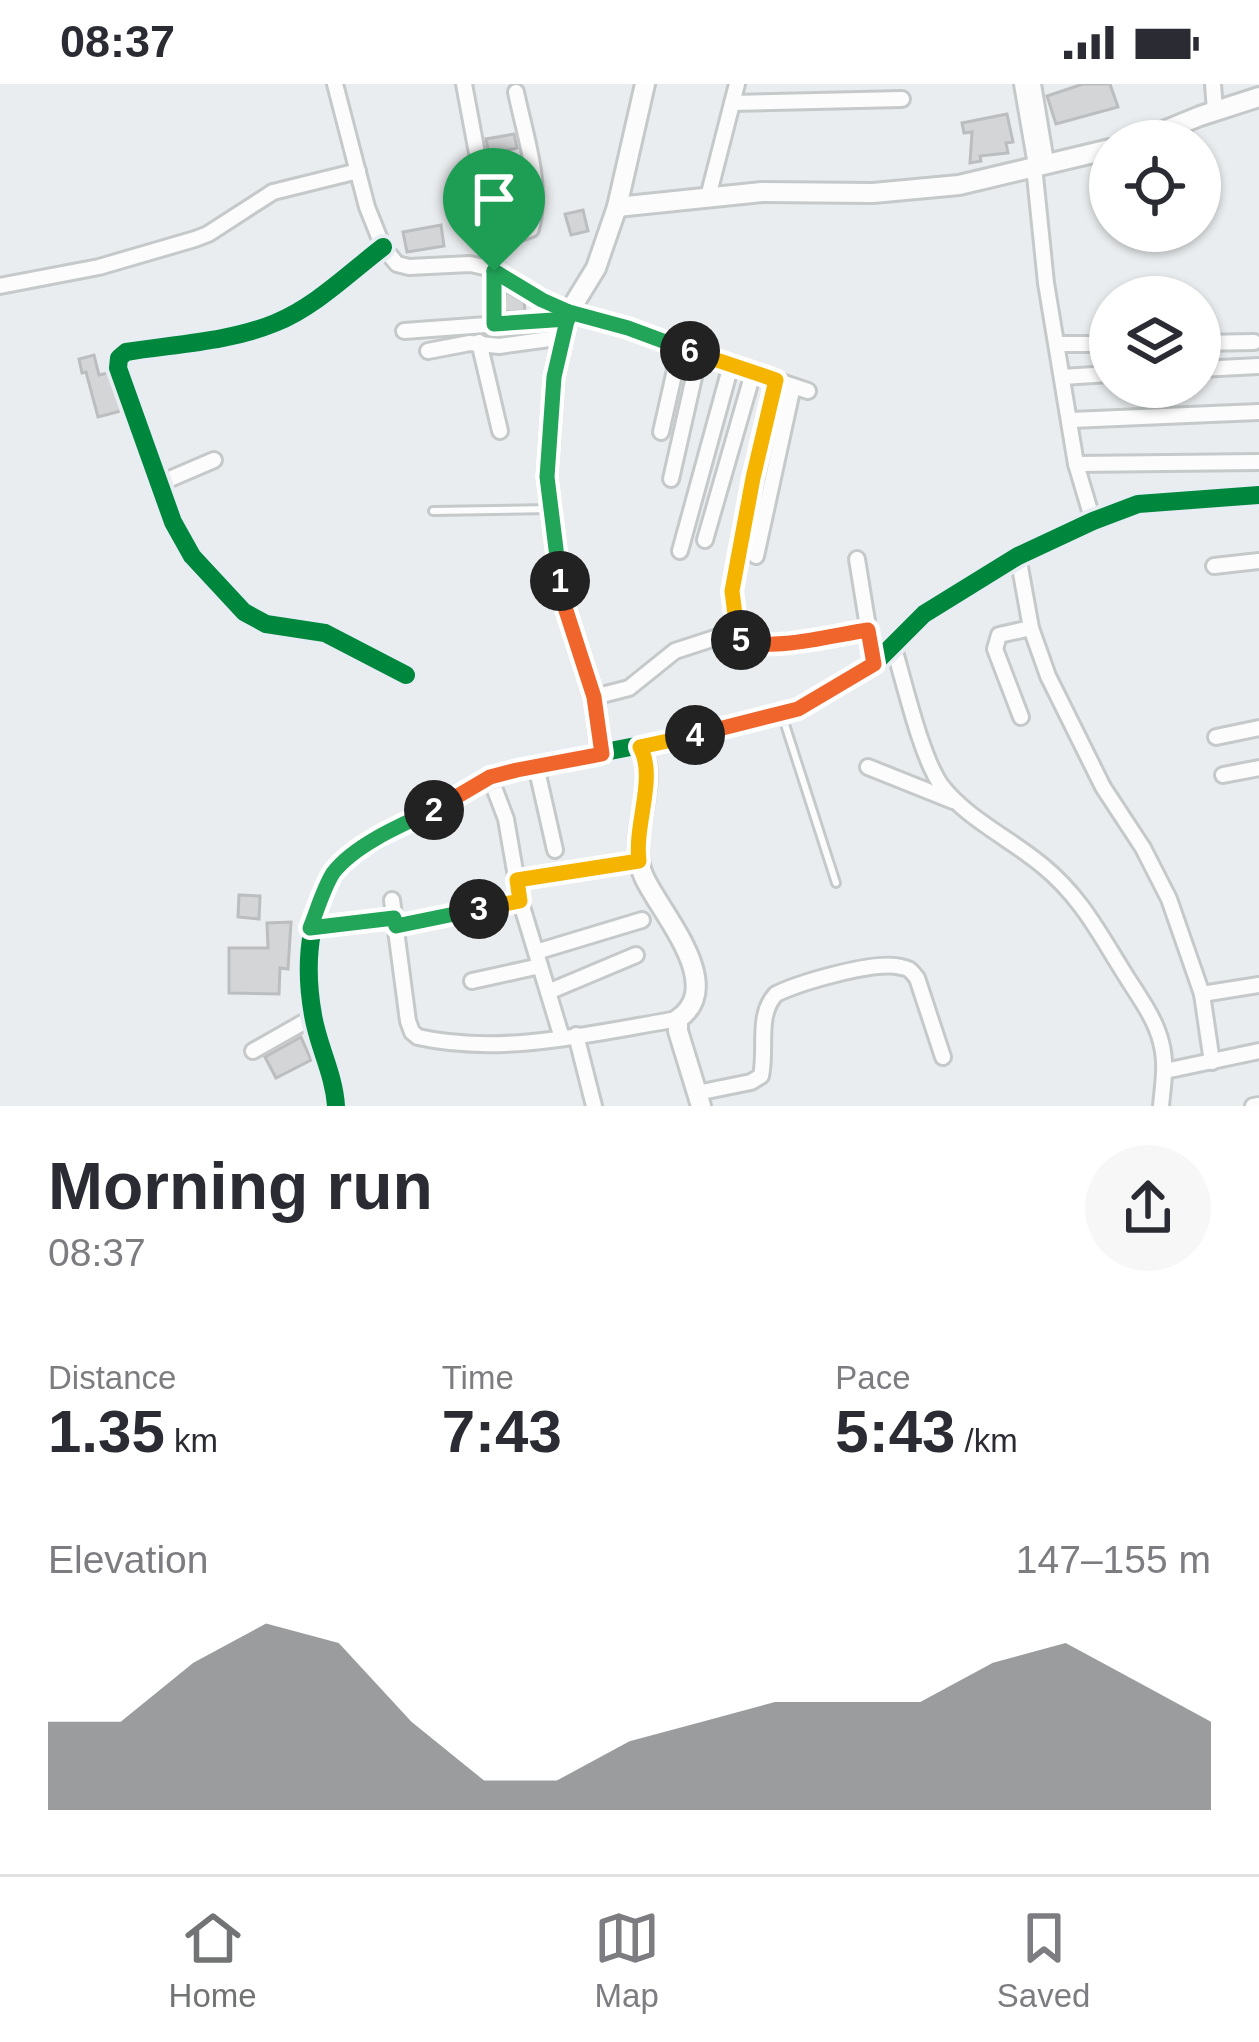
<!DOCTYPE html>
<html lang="en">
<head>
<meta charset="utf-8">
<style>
	body { margin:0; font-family:Helvetica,sans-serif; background:#f7f7f7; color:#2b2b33; height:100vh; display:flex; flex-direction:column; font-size:45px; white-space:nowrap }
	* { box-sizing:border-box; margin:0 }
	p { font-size:39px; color:#7c7c81 }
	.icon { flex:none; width:66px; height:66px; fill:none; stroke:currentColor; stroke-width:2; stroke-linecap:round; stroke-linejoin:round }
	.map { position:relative; height:1022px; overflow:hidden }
	.sheet { display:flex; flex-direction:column; background:#fff; flex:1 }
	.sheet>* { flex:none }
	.fabs { position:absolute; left:1089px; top:36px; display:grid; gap:24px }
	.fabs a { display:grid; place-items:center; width:132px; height:132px; border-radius:50%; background:#fff; box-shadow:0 3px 9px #0004; font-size:60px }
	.pin { position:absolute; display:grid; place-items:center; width:102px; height:102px; color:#fff; margin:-123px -51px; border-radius:50% 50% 50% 0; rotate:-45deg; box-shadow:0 0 12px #0007 }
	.pin .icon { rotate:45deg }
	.km { position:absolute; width:60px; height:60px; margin:-30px; border-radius:50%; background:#222; color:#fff; font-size:33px; line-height:60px; text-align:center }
	.round { display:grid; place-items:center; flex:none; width:126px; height:126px; border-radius:63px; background:#f7f7f7 }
	.headline { display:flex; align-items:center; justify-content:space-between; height:204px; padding:0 48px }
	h1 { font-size:66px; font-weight:700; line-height:90px }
	.figures { display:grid; grid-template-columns:repeat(3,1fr); gap:18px; height:204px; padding:12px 48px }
	.figures div { display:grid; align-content:center }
	.figures b { font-size:60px; font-weight:700 }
	.figures small { font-size:33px; font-weight:400 }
	.figures p { font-size:33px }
	.chart { height:336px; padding:24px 48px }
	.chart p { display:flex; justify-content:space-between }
	.chart svg { width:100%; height:216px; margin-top:12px; fill:#717375; opacity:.7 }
	.status { display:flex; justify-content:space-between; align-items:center; height:84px; padding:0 60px; background:#fff; direction:ltr }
	.status svg { height:33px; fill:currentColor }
	.tab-bar { display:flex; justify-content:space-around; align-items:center; height:168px; border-top:3px solid #e1e1e2; background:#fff; font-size:33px; color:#7c7c81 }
	.tab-bar a { display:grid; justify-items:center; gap:6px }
	.tab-bar .on { color:#717375 }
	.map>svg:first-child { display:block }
	.building { fill:#d3d5d7; stroke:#bbbdbf; stroke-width:3 }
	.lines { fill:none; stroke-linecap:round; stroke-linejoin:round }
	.lane-casing { stroke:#c6c9ca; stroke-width:12 }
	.street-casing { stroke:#c6c9ca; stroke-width:20 }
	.secondary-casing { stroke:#c6c9ca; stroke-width:24 }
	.lane { stroke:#fcfcfd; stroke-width:6 }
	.street { stroke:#fcfcfd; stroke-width:14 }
	.secondary { stroke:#fcfcfd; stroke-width:18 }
	.cycleway-casing { stroke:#e7edf2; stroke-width:26 }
	.cycleway { stroke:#00873e; stroke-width:18 }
	.split-1-casing { stroke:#fff; stroke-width:24 }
	.split-2-casing { stroke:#fff; stroke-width:24 }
	.split-3-casing { stroke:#fff; stroke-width:24 }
	.split-4-casing { stroke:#fff; stroke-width:24 }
	.split-5-casing { stroke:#fff; stroke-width:24 }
	.split-6-casing { stroke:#fff; stroke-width:24 }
	.split-7-casing { stroke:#fff; stroke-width:24 }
	.split-1 { stroke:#22a559; stroke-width:15 }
	.split-2 { stroke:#f0652b; stroke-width:15 }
	.split-3 { stroke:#22a559; stroke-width:15 }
	.split-4 { stroke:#f5b400; stroke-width:15 }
	.split-5 { stroke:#f0652b; stroke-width:15 }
	.split-6 { stroke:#f5b400; stroke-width:15 }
	.split-7 { stroke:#22a559; stroke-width:15 }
</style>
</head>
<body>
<div class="status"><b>08:37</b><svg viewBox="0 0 49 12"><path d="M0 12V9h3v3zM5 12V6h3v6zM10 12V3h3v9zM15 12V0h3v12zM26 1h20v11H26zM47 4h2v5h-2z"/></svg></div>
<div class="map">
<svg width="1259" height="1022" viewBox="0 0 1259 1022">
	<rect width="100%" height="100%" fill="#eaedef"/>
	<!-- building -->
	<g class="building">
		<polygon points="1083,0 1110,0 1118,23 1056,40 1047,12"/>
		<polygon points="1007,30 1013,58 1006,59 1008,69 980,72 981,77 970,79 972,48 964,49 962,39"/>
		<polygon points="514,50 517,64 489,70 486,55"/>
		<polygon points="516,85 521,120 499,124 492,89"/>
		<polygon points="583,126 588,147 571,151 565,130"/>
		<polygon points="441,141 444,162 407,168 403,148"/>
		<polygon points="505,207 524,218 525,227 504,228"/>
		<polygon points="94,271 99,291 108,289 121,327 98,333 86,288 82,289 79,275"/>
		<polygon points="239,811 260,812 259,835 238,833"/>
		<polygon points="291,838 288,885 280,884 279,910 229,909 229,864 268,864 267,839"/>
		<polygon points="301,953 311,976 276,994 265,973"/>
	</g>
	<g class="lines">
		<!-- lane casing -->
		<g class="lane-casing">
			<g id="lane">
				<polyline points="433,427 550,425"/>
				<polyline points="782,631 836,799"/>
			</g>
		</g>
		<!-- street casing -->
		<g class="street-casing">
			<g id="street">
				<polyline points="335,0 367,123 383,163 397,180 409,183 470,180 489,184 542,216 569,228 628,244 680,264 808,307"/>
				<polyline points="464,0 495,165"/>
				<polyline points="1022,0 1036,81"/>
				<polyline points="1033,0 1046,78"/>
				<polyline points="1213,0 1215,27"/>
				<polyline points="732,19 902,15"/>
				<polyline points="1034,82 1046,199 1076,380 1093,437"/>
				<polyline points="708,113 737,0"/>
				<path d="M383,163C349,189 315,223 275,239C229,258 175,260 126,268L119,274L118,284L173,438L192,472L244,528L266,540L325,549L406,591"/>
				<path d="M489,184L501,156L531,145C543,101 525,52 516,8"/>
				<polyline points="0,202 99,183 195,155 208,150 273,108 358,87"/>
				<polyline points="493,240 494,187"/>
				<polyline points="404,247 568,235"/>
				<polyline points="479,258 500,347"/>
				<polyline points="1200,259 1254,258"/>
				<polyline points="1058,260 1110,260"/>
				<polyline points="428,267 470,259 499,262 564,253"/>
				<polyline points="1200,285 1259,282"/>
				<polyline points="1062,293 1110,290"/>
				<polyline points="1071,336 1259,328"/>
				<polyline points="661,348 680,264"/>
				<polyline points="1076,380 1259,378"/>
				<polyline points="671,395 699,271"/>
				<polyline points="158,400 214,376"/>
				<polyline points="705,456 753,289"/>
				<polyline points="680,467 731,281"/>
				<polyline points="756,472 793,302"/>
				<polyline points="1018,472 1031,544 1048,592 1103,703 1143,764 1169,815 1202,910 1212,978"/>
				<polyline points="857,475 874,580"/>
				<polyline points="1214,482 1259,477"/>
				<polyline points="738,554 732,507 753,395 776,296"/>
				<path d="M893,561C904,597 921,673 941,701C967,735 1011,755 1043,782C1082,814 1100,851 1126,892C1139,913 1155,934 1161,958C1167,980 1163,1000 1161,1022"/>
				<polyline points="594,613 629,604 675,567 718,553 732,552 748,559 758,560 797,557 868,546"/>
				<polyline points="1021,633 995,565 999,551 1031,544"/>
				<polyline points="1216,653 1259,644"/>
				<polyline points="536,682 555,766"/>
				<polyline points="868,683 953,717"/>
				<polyline points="1223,691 1259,684"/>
				<polyline points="490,693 506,735 520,816 562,954"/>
				<polyline points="517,797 639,777"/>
				<path d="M392,816L408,937L412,948L418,953C503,972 594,949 678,935"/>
				<polyline points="396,843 520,816"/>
				<polyline points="310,845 394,834"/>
				<polyline points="536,868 642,836"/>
				<polyline points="472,897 540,882"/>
				<polyline points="548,908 636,871"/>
				<polyline points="1202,910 1259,901"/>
				<polyline points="576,951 594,1022"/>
				<polyline points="253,967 313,933"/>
				<polyline points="1165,987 1259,967"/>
				<path d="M697,1009L751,998L761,992C767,965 756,931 776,910C801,898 876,876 901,883C911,885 910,886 917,894L943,973"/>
				<polyline points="1253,1022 1259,1021"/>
			</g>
		</g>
		<!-- secondary casing -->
		<g class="secondary-casing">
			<g id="secondary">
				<polyline points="1139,57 1200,32 1259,13"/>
				<polyline points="617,123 762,108 873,109 959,101 1110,65"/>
				<path d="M640,663C661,699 625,751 644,793C661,830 727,901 678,935V947L701,1022"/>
				<polyline points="602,670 594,613 562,514 547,393 554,293 569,228 596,184 617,123 645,0"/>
				<path d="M336,1022C334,990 318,962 313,931C303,875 309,816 349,773L490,693L517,685L718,646L798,625L874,580L924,530L1018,472L1093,437L1138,420L1259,411"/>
			</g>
		</g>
		<!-- lane -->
		<use href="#lane" class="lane"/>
		<!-- street -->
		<use href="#street" class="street"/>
		<!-- secondary -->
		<use href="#secondary" class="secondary"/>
		<!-- cycleway casing -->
		<g class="cycleway-casing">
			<g id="cycleway">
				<path d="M383,163C349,189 315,223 275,239C229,258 175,260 126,268L119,274L118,284L173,438L192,472L244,528L266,540L325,549L406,591"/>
				<path d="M336,1022C334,990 318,962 313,931C303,875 309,816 349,773L490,693L517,685L718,646L798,625L874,580L924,530L1018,472L1093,437L1138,420L1259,411"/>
			</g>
		</g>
		<!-- cycleway -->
		<use href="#cycleway" class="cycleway"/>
	</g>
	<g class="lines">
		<!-- split-1 casing -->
		<g class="split-1-casing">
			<polyline id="split-1" points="494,187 542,216 569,228 554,293 547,393 560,497"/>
		</g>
		<!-- split-2 casing -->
		<g class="split-2-casing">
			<polyline id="split-2" points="434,726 490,693 517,686 602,670 594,613 562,514 560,497"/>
		</g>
		<!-- split-3 casing -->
		<g class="split-3-casing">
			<path id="split-3" d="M434,726C403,740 354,761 333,789C323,805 317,827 310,844L394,834L396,842L479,825"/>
		</g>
		<!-- split-4 casing -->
		<g class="split-4-casing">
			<path id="split-4" d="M479,825L520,817L517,796L639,777C634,741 657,693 640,663L695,651"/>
		</g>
		<!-- split-5 casing -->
		<g class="split-5-casing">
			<path id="split-5" d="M695,651L798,625L874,580L868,546C833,551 774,568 741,556"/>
		</g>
		<!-- split-6 casing -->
		<g class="split-6-casing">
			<polyline id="split-6" points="690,267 776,296 753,394 732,507 738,554 741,556"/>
		</g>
		<!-- split-7 casing -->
		<g class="split-7-casing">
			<polyline id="split-7" points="494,187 494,240 568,235 569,228 628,244 690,267"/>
		</g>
		<!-- split-1 -->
		<use href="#split-1" class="split-1"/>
		<!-- split-2 -->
		<use href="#split-2" class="split-2"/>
		<!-- split-3 -->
		<use href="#split-3" class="split-3"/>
		<!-- split-4 -->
		<use href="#split-4" class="split-4"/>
		<!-- split-5 -->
		<use href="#split-5" class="split-5"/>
		<!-- split-6 -->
		<use href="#split-6" class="split-6"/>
		<!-- split-7 -->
		<use href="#split-7" class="split-7"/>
	</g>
</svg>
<div class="fabs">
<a><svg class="icon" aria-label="locate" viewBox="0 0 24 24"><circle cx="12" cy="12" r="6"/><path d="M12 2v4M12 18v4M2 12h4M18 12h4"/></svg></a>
<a><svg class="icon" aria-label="layers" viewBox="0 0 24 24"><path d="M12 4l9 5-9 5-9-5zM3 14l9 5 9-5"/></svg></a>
</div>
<div class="pin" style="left:494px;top:187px;background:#1e9e55"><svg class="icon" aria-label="arrive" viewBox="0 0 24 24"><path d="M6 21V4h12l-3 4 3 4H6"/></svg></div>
<b class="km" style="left:560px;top:497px">1</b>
<b class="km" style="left:434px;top:726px">2</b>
<b class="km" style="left:479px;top:825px">3</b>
<b class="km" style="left:695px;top:651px">4</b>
<b class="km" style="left:741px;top:556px">5</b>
<b class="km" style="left:690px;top:267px">6</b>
</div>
<section class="sheet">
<div class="headline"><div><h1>Morning run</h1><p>08:37</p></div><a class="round"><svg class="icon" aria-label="share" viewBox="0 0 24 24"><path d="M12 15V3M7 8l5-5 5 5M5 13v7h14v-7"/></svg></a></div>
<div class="figures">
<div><p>Distance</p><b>1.35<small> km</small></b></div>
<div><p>Time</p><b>7:43</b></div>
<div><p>Pace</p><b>5:43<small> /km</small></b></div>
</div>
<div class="chart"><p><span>Elevation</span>147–155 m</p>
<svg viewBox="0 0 160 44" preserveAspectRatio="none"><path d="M0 44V26L10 26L20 14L30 6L40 10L50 26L60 38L70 38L80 30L90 26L100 22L110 22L120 22L130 14L140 10L150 18L160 26V44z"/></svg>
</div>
</section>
<nav class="tab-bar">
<a class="on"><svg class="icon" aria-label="home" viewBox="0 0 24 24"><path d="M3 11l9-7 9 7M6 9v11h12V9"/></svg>Home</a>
<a><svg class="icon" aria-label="map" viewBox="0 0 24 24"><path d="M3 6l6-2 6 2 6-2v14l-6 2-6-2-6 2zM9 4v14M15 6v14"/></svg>Map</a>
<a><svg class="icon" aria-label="saved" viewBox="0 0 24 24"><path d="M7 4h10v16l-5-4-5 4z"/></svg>Saved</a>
</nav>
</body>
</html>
